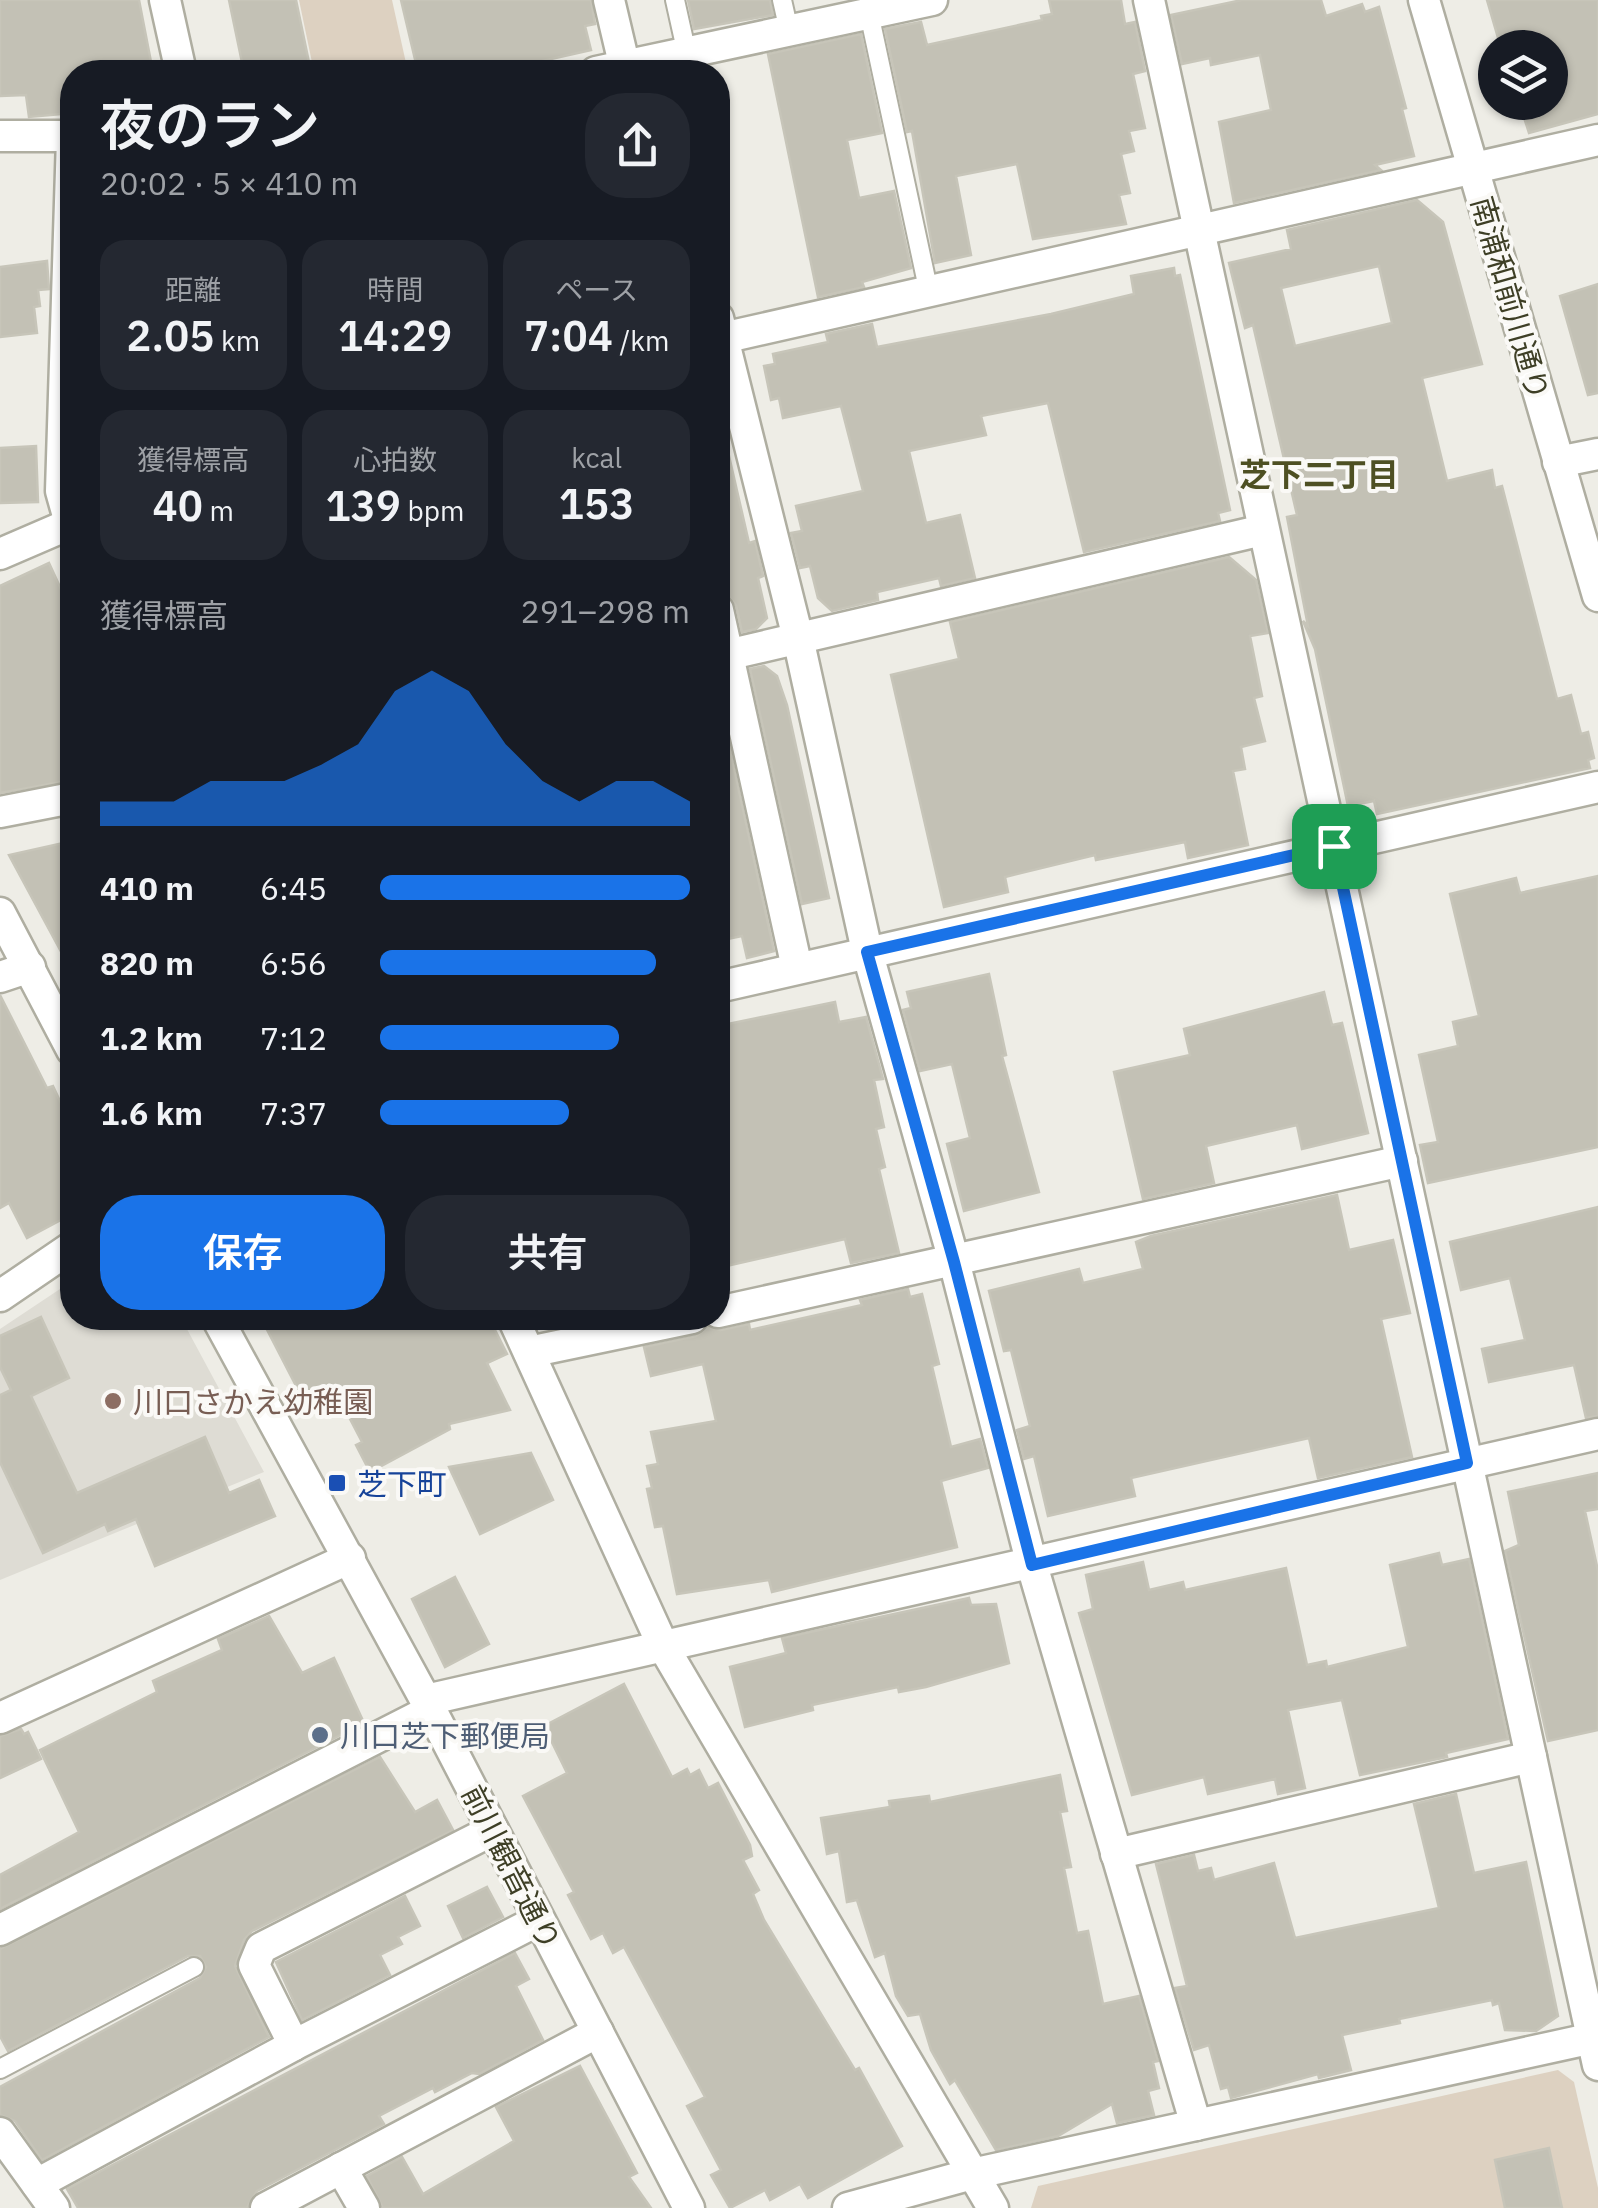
<!DOCTYPE html>
<html lang="ja">
<head>
<meta charset="utf-8">
<style>
	body { margin:0; font-family:"IBM Plex Sans","Noto Sans JP",sans-serif; background:#242831; color:#f1f3f6; height:100vh; display:flex; flex-direction:column; font-size:38px; white-space:nowrap }
	* { box-sizing:border-box; margin:0 }
	p { font-size:32px; color:#9ea1a6 }
	.icon { flex:none; width:55px; height:55px; fill:none; stroke:currentColor; stroke-width:2; stroke-linecap:round; stroke-linejoin:round }
	.map { position:relative; flex:1; overflow:hidden }
	.sheet { position:absolute; left:60px; top:60px; width:670px; height:1270px; display:flex; flex-direction:column; background:#171b24; border-radius:40px; box-shadow:0 2px 8px #0004 }
	.sheet>* { flex:none }
	.controls { position:absolute; left:1478px; top:30px; display:grid; gap:20px }
	.controls a { display:grid; place-items:center; width:90px; height:90px; border-radius:50%; background:#171b24; box-shadow:0 2px 8px #0004; font-size:50px }
	.pin { position:absolute; display:grid; place-items:center; width:85px; height:85px; color:#fff; margin:-42px; border-radius:20px; box-shadow:0 5px 15px #0006 }
	.round { display:grid; place-items:center; flex:none; width:105px; height:105px; border-radius:40px; background:#242831 }
	.summary { display:flex; align-items:center; justify-content:space-between; height:170px; padding:0 40px }
	h1 { font-size:55px; font-weight:600; line-height:75px }
	.figures { display:grid; grid-template-columns:repeat(3,1fr); gap:15px; height:170px; padding:10px 40px }
	.figures div { display:grid; align-content:center; border-radius:25px; background:#242831; text-align:center }
	.figures b { font-size:42px; font-weight:600 }
	.figures small { font-size:28px; font-weight:400 }
	.figures p { font-size:28px }
	.chart { height:280px; padding:20px 40px }
	.chart p { display:flex; justify-content:space-between }
	.chart svg { width:100%; height:180px; margin-top:10px; fill:#1a73e8; opacity:.7 }
	.cta { display:flex; gap:20px; margin-top:auto; padding:20px 40px }
	.cta a { flex:1; height:115px; border-radius:40px; background:#1a73e8; color:#fff; font-size:40px; font-weight:600; line-height:115px; text-align:center }
	.cta a+a { background:#242831; color:#f1f3f6 }
	ul { padding:0 40px; list-style:none; font-size:32px }
	li { display:grid; grid-template-columns:160px 120px 1fr; align-items:center; height:75px }
	li i { height:25px; border-radius:12px; background:#1a73e8 }
	.map>svg:first-child { display:block }
	.built { fill:#dedcd4 }
	.green { fill:#ddd1c1 }
	.building { fill:#c3c1b5; stroke:#c7c5b9; stroke-width:2.5; fill-rule:evenodd }
	.lines { fill:none; stroke-linecap:round; stroke-linejoin:round }
	.service-casing { stroke:#afaea1; stroke-width:22 }
	.minor-casing { stroke:#afaea1; stroke-width:35 }
	.tertiary-casing { stroke:#afaea1; stroke-width:35 }
	.service { stroke:#fff; stroke-width:18 }
	.minor { stroke:#fff; stroke-width:30 }
	.tertiary { stroke:#fff; stroke-width:30 }
	.route-casing { stroke:#fff; stroke-width:20 }
	.route { stroke:#1a73e8; stroke-width:12 }
	.education-dot { fill:#8d6e63; stroke:#faf9f6; stroke-width:4 }
	.transit-dot { fill:#1a4fb4; stroke:#faf9f6; stroke-width:4 }
	.service-dot { fill:#5c6f8a; stroke:#faf9f6; stroke-width:4 }
	.labels { text-anchor:middle; dominant-baseline:central; stroke-width:8; stroke-linejoin:round; paint-order:stroke }
	.street-label { font-size:30px; fill:#3e3f26; stroke:#faf9f6 }
	.education-label { font-size:30px; fill:#785e54; stroke:#faf9f6; text-anchor:start }
	.transit-label { font-size:30px; fill:#164399; stroke:#faf9f6; text-anchor:start }
	.service-label { font-size:30px; fill:#4e5e75; stroke:#faf9f6; text-anchor:start }
	.neighbourhood-label { font-size:32px; font-weight:bold; fill:#4e5023; stroke:#faf9f6 }
</style>
</head>
<body>
<div class="map">
<svg width="1598" height="2208" viewBox="0 0 1598 2208">
	<rect width="100%" height="100%" fill="#eeede6"/>
	<!-- built -->
	<polygon class="built" points="72,1281 72,1318 181,1318 264,1472 0,1580 0,1329"/>
	<!-- green -->
	<g class="green">
		<polygon points="299,0 392,0 408,72 314,72"/>
		<polygon points="1558,2070 1574,2082 1598,2188 1598,2208 1031,2208 1038,2186"/>
	</g>
	<!-- building -->
	<g class="building">
		<polygon points="0,0 139,0 151,62 72,72 72,113 29,117 26,95 0,96"/>
		<polygon points="229,0 296,0 311,72 244,72"/>
		<polygon points="401,0 591,0 595,24 585,26 591,50 494,72 418,72"/>
		<polygon points="688,0 770,0 773,15 694,29"/>
		<polygon points="1049,0 1121,0 1125,24 1135,22 1145,71 1133,74 1145,128 1129,131 1134,151 1121,154 1130,193 1119,195 1126,224 1033,239 1017,164 956,176 971,255 935,263 912,131 907,132 885,29 921,22 927,45 1042,20 1041,16 1052,14"/>
		<polygon points="1242,0 1321,0 1326,16 1362,4 1365,12 1379,7 1406,108 1402,109 1414,156 1375,165 1381,170 1234,203 1219,122 1271,110 1260,55 1211,65 1210,58 1182,64 1171,15"/>
		<polygon points="1487,0 1598,0 1598,114 1529,133 1519,102 1550,102 1550,48 1501,48"/>
		<polygon points="861,34 882,133 847,140 859,198 894,191 911,268 862,282 864,287 818,297 768,54"/>
		<path d="M1417,200L1443,222L1482,364L1422,378L1447,481L1492,470L1495,488L1502,486L1557,699L1571,695L1581,734L1588,732L1594,758L1588,760L1590,768L1377,814L1374,801L1348,806L1315,649L1303,621L1308,626L1287,517L1297,515L1253,325L1245,328L1229,263L1291,249L1287,230ZM1379,266L1392,323L1295,346L1281,288Z"/>
		<polygon points="47,261 49,289 38,290 40,306 34,307 37,333 0,337 0,267"/>
		<polygon points="1174,268 1175,276 1180,275 1230,510 1218,513 1220,521 1084,552 1048,403 981,416 986,435 909,451 926,523 960,515 975,578 941,586 939,578 877,592 878,600 832,611 818,598 810,566 800,568 791,533 802,531 796,506 863,491 841,406 783,418 779,398 771,400 764,366 775,364 773,354 828,342 826,334 872,324 877,347 1051,314 1134,294 1131,276"/>
		<polygon points="1598,284 1598,393 1588,395 1560,296"/>
		<polygon points="36,446 38,502 0,503 0,448"/>
		<polygon points="729,456 749,543 755,541 763,576 758,578 767,618 756,629 742,632 736,605 726,593 718,551 718,458"/>
		<polygon points="1229,557 1256,580 1268,633 1250,636 1262,696 1254,698 1265,741 1241,747 1245,769 1233,771 1248,845 1188,858 1185,842 1096,860 1095,855 1005,877 1008,892 944,907 891,675 959,659 950,622"/>
		<polygon points="49,563 72,613 72,780 0,793 0,586"/>
		<polygon points="764,666 777,676 787,705 829,898 802,904 750,669"/>
		<polygon points="718,695 774,951 747,958 742,936 718,941"/>
		<polygon points="72,841 72,972 9,855"/>
		<polygon points="1598,876 1598,1147 1428,1183 1420,1145 1438,1142 1419,1055 1458,1046 1453,1022 1479,1016 1450,894 1516,878 1520,893"/>
		<polygon points="989,974 1006,1055 1002,1056 1039,1192 964,1211 947,1144 970,1138 952,1064 920,1071 903,1010 911,1008 907,992"/>
		<polygon points="1324,992 1332,1025 1342,1023 1368,1133 1302,1149 1297,1125 1206,1146 1214,1183 1143,1199 1114,1072 1190,1055 1184,1029"/>
		<polygon points="0,995 47,1088 53,1086 72,1127 72,1214 27,1238 9,1203 0,1208"/>
		<polygon points="835,1002 839,1022 866,1017 883,1079 874,1080 884,1127 876,1129 885,1167 879,1169 899,1253 851,1263 845,1239 718,1268 718,1026"/>
		<polygon points="1337,1195 1349,1250 1393,1240 1410,1313 1381,1319 1412,1457 1318,1478 1309,1438 1131,1478 1135,1496 1048,1516 1034,1456 1024,1459 1017,1430 1030,1426 1011,1350 1004,1351 989,1291 1079,1269 1083,1283 1143,1269 1136,1242 1151,1236"/>
		<polygon points="1598,1207 1598,1416 1586,1418 1574,1365 1489,1382 1482,1349 1525,1340 1510,1278 1461,1290 1450,1242"/>
		<polygon points="908,1289 910,1297 922,1294 939,1364 932,1366 951,1447 980,1439 988,1468 941,1481 957,1547 772,1592 769,1580 677,1594 663,1526 655,1527 647,1489 652,1488 647,1466 658,1464 651,1432 716,1421 703,1364 651,1376 644,1347 696,1336 708,1327 721,1330 749,1324 750,1330 862,1305 860,1300"/>
		<polygon points="41,1317 69,1378 31,1396 77,1493 205,1437 229,1493 259,1480 275,1516 155,1566 136,1519 108,1531 105,1524 43,1553 0,1462 0,1395 11,1390 0,1367 0,1336"/>
		<polygon points="261,1318 489,1318 507,1354 487,1363 510,1410 449,1424 450,1429 370,1472 356,1445 362,1442 337,1394 308,1409"/>
		<polygon points="531,1453 553,1500 480,1534 449,1467"/>
		<polygon points="1598,1473 1598,1509 1585,1511 1598,1571 1598,1730 1548,1741 1505,1551 1519,1545 1508,1492"/>
		<polygon points="1439,1553 1442,1565 1469,1559 1508,1739 1446,1753 1447,1757 1360,1775 1342,1700 1288,1710 1305,1788 1278,1794 1275,1779 1208,1794 1204,1777 1132,1795 1079,1613 1093,1609 1086,1575 1143,1562 1149,1590 1183,1582 1185,1590 1286,1568 1307,1665 1326,1661 1327,1667 1408,1647 1390,1565"/>
		<polygon points="455,1577 489,1644 445,1667 412,1599"/>
		<polygon points="969,1598 971,1605 996,1604 1009,1663 926,1687 899,1692 898,1687 812,1705 813,1710 745,1727 730,1667 786,1653 782,1638"/>
		<polygon points="269,1616 302,1673 334,1658 364,1723 0,1909 0,1875 79,1832 40,1750 157,1692 153,1681 222,1650 218,1639"/>
		<polygon points="624,1684 672,1777 687,1769 690,1775 699,1770 708,1788 718,1783 750,1845 752,1856 743,1860 759,1890 753,1894 764,1920 855,2070 859,2068 902,2146 808,2198 800,2184 770,2200 765,2190 730,2208 711,2175 721,2170 687,2106 705,2097 624,1947 613,1953 603,1933 591,1939 568,1895 574,1892 523,1796 567,1773 544,1726"/>
		<polygon points="21,1729 24,1734 28,1732 41,1759 0,1778 0,1736"/>
		<polygon points="380,1757 415,1812 437,1800 453,1830 252,1931 244,1940 235,1966 269,2037 42,2160 15,2121 0,2115 0,2087 200,1978 206,1967 200,1956 188,1956 8,2051 0,2036 0,1949"/>
		<polygon points="1060,1775 1067,1811 1060,1812 1071,1867 1064,1868 1077,1933 1088,1931 1103,2004 1139,1996 1158,2061 1153,2062 1159,2088 1148,2091 1154,2115 1117,2123 1112,2104 1058,2136 996,2150 955,2080 950,2084 931,2050 920,2014 908,2016 896,1996 885,1953 875,1957 857,1900 847,1902 839,1851 827,1854 821,1818 890,1807 889,1801 929,1796 930,1802"/>
		<polygon points="1456,1794 1474,1873 1526,1862 1558,2016 1536,2031 1505,2030 1499,2003 1493,2005 1492,2000 1399,2019 1400,2023 1342,2035 1351,2070 1319,2078 1318,2074 1231,2098 1228,2087 1221,2089 1209,2045 1194,2050 1175,1988 1187,1986 1156,1864 1194,1855 1198,1871 1211,1868 1214,1880 1274,1863 1295,1938 1439,1908 1414,1804"/>
		<polygon points="487,1887 503,1917 463,1938 448,1906"/>
		<polygon points="405,1896 420,1926 398,1937 402,1944 380,1955 390,1975 302,2020 276,1962"/>
		<polygon points="515,1953 529,1979 516,1986 543,2040 479,2074 472,2073 435,2092 433,2088 379,2116 384,2124 257,2191 247,2208 78,2208 67,2189"/>
		<polygon points="580,2066 637,2173 629,2177 651,2208 383,2208 367,2176 402,2157 423,2194 514,2141 496,2107"/>
		<polygon points="1549,2148 1562,2208 1505,2208 1495,2160"/>
	</g>
	<g class="lines">
		<!-- service casing -->
		<g class="service-casing">
			<g id="service">
				<polyline points="675,0 687,54"/>
				<polyline points="782,0 789,31"/>
				<polyline points="869,13 929,293"/>
				<polyline points="0,2069 194,1967"/>
			</g>
		</g>
		<!-- minor casing -->
		<g class="minor-casing">
			<g id="minor">
				<polyline points="609,0 626,72"/>
				<polyline points="1149,0 1598,2065"/>
				<polyline points="596,72 932,0"/>
				<polyline points="0,136 72,136"/>
				<polyline points="72,138 61,491 72,530"/>
				<polyline points="718,318 798,638 867,951 954,1261 1032,1565 1196,2125"/>
				<polyline points="1558,462 1598,454"/>
				<polyline points="718,610 797,968"/>
				<polyline points="718,657 1263,530"/>
				<polyline points="0,812 72,798"/>
				<polyline points="0,977 30,967"/>
				<polyline points="718,1312 1402,1161"/>
				<polyline points="529,1352 692,1318"/>
				<polyline points="0,1718 350,1558"/>
				<polyline points="493,1830 261,1948 254,1965 294,2045 539,1920"/>
				<polyline points="1116,1854 1531,1757"/>
				<polyline points="0,1930 431,1710"/>
				<polyline points="0,2133 54,2208"/>
				<polyline points="341,2168 364,2208"/>
				<polyline points="37,2184 294,2045"/>
				<polyline points="266,2208 598,2032"/>
			</g>
		</g>
		<!-- tertiary casing -->
		<g class="tertiary-casing">
			<g id="tertiary">
				<polyline points="165,0 181,72"/>
				<polyline points="1424,0 1598,596"/>
				<polyline points="718,339 1598,140"/>
				<polyline points="0,554 72,523"/>
				<polyline points="0,913 72,1050"/>
				<polyline points="718,987 1598,787"/>
				<polyline points="0,1296 72,1247"/>
				<polyline points="217,1318 431,1710 689,2208"/>
				<polyline points="513,1318 663,1646 993,2208"/>
				<polyline points="426,1700 1598,1434"/>
				<polyline points="848,2208 972,2174 1598,2037"/>
			</g>
		</g>
		<!-- service -->
		<use href="#service" class="service"/>
		<!-- minor -->
		<use href="#minor" class="minor"/>
		<!-- tertiary -->
		<use href="#tertiary" class="tertiary"/>
	</g>
	<g class="lines">
		<!-- route casing -->
		<g class="route-casing">
			<polygon id="route" points="1334,846 1467,1463 1032,1565 954,1262 867,952"/>
		</g>
		<!-- route -->
		<use href="#route" class="route"/>
	</g>
	<!-- markers -->
	<circle class="education-dot" cx="113" cy="1401" r="10"/>
	<rect class="transit-dot" x="327" y="1473" width="20" height="20" rx="5"/>
	<circle class="service-dot" cx="320" cy="1735" r="10"/>
	<g class="labels">
		<!-- street labels -->
		<g class="street-label">
			<text transform="translate(1511 298) rotate(74)">南浦和前川通り</text>
			<text transform="translate(512 1867) rotate(63)">前川観音通り</text>
		</g>
		<!-- education labels -->
		<g class="education-label">
			<text x="133" y="1401">川口さかえ幼稚園</text>
		</g>
		<!-- transit labels -->
		<g class="transit-label">
			<text x="357" y="1483">芝下町</text>
		</g>
		<!-- service labels -->
		<g class="service-label">
			<text x="340" y="1735">川口芝下郵便局</text>
		</g>
		<!-- neighbourhood labels -->
		<g class="neighbourhood-label">
			<text x="1319" y="474">芝下二丁目</text>
		</g>
	</g>
</svg>
<div class="controls">
<a><svg class="icon" aria-label="layers" viewBox="0 0 24 24"><path d="M12 4l9 5-9 5-9-5zM3 14l9 5 9-5"/></svg></a>
</div>
<div class="pin" style="left:1334px;top:846px;background:#1e9e55"><svg class="icon" aria-label="arrive" viewBox="0 0 24 24"><path d="M6 21V4h12l-3 4 3 4H6"/></svg></div>
<section class="sheet">
<div class="summary"><div><h1>夜のラン</h1><p>20:02 · 5 × 410 m</p></div><a class="round"><svg class="icon" aria-label="share" viewBox="0 0 24 24"><path d="M12 15V3M7 8l5-5 5 5M5 13v7h14v-7"/></svg></a></div>
<div class="figures">
<div><p>距離</p><b>2.05<small> km</small></b></div>
<div><p>時間</p><b>14:29</b></div>
<div><p>ペース</p><b>7:04<small> /km</small></b></div>
</div>
<div class="figures">
<div><p>獲得標高</p><b>40<small> m</small></b></div>
<div><p>心拍数</p><b>139<small> bpm</small></b></div>
<div><p>kcal</p><b>153</b></div>
</div>
<div class="chart"><p><span>獲得標高</span>291–298 m</p>
<svg viewBox="0 0 160 44" preserveAspectRatio="none"><path d="M0 44V38L10 38L20 38L30 33L40 33L50 33L60 29L70 24L80 11L90 6L100 11L110 24L120 33L130 38L140 33L150 33L160 38V44z"/></svg>
</div>
<ul>
<li><b>410 m</b>6:45<i style="width:100%"></i></li>
<li><b>820 m</b>6:56<i style="width:89%"></i></li>
<li><b>1.2 km</b>7:12<i style="width:77%"></i></li>
<li><b>1.6 km</b>7:37<i style="width:61%"></i></li>
</ul>
<div class="cta"><a>保存</a><a>共有</a></div>
</section>
</div>
</body>
</html>
